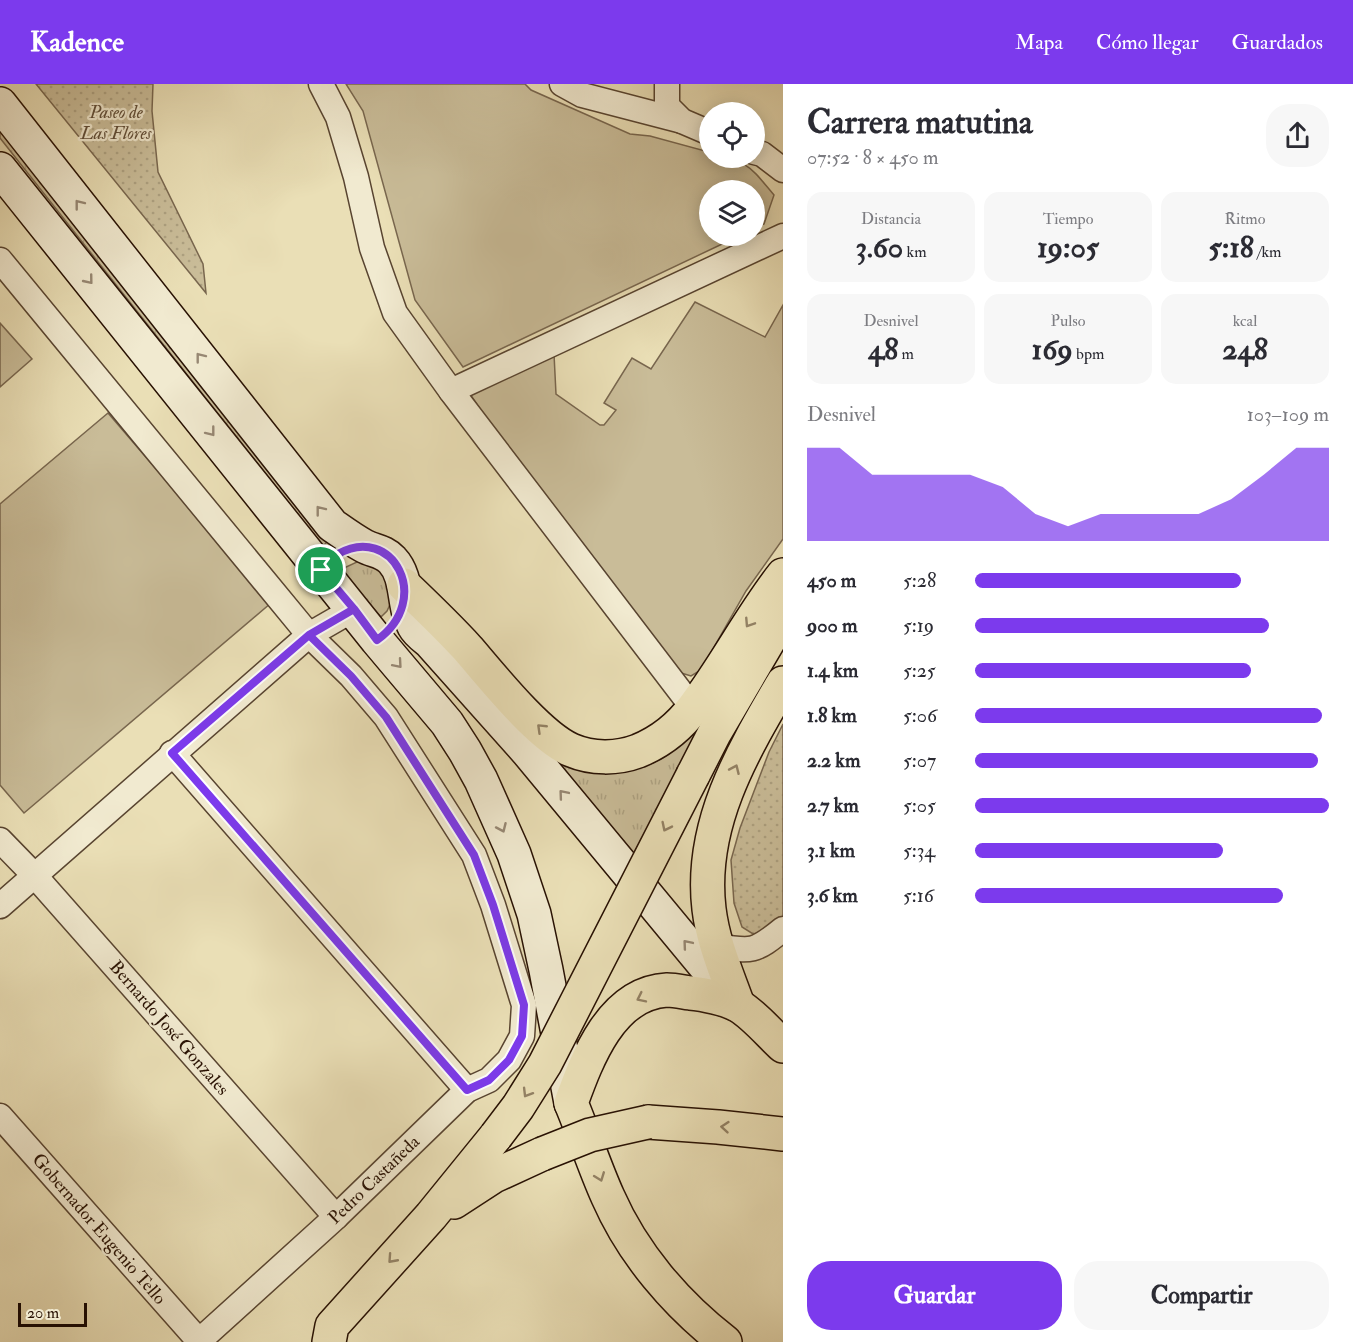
<!DOCTYPE html>
<html lang="es">
<head>
<meta charset="utf-8">
<style>
	body { margin:0; font-family:"IM FELL Double Pica",serif; background:#f7f7f7; color:#2b2b33; height:100vh; display:flex; flex-direction:column; font-size:22px; white-space:nowrap }
	* { box-sizing:border-box; margin:0 }
	p { font-size:20px; color:#7c7c81 }
	.icon { flex:none; width:33px; height:33px; fill:none; stroke:currentColor; stroke-width:2; stroke-linecap:round; stroke-linejoin:round }
	.map { position:relative; flex:1; overflow:hidden }
	.side { display:flex; flex-direction:column; background:#fff; width:570px }
	.side>* { flex:none }
	.controls { position:absolute; left:699px; top:18px; display:grid; gap:12px }
	.controls a { display:grid; place-items:center; width:66px; height:66px; border-radius:50%; background:#fff; box-shadow:0 3px 15px #0003; font-size:30px }
	.scale { position:absolute; left:18px; bottom:15px; width:69px; box-sizing:border-box; padding-left:6px; border:3px solid #281103; border-top:0; font-size:16px; line-height:21px; white-space:nowrap; color:#281103; -webkit-text-stroke:4px #f1ead0; paint-order:stroke }
	.pin { position:absolute; display:grid; place-items:center; width:51px; height:51px; color:#fff; margin:-26px; border:3px solid #fff; border-radius:50%; box-shadow:0 2px 6px #0007 }
	.round { display:grid; place-items:center; flex:none; width:63px; height:63px; border-radius:24px; background:#f7f7f7 }
	.overview { display:flex; align-items:center; justify-content:space-between; height:102px; padding:0 24px }
	h1 { font-size:33px; font-weight:700; line-height:45px }
	.stats { display:grid; grid-template-columns:repeat(3,1fr); gap:9px; height:102px; padding:6px 24px }
	.stats div { display:grid; align-content:center; border-radius:15px; background:#f7f7f7; text-align:center }
	.stats b { font-size:30px; font-weight:700 }
	.stats small { font-size:16px; font-weight:400 }
	.stats p { font-size:16px }
	.chart { height:168px; padding:12px 24px }
	.chart p { display:flex; justify-content:space-between }
	.chart svg { width:100%; height:108px; margin-top:6px; fill:#7c3aed; opacity:.7 }
	.button { display:flex; gap:12px; margin-top:auto; padding:12px 24px }
	.button a { flex:1; height:69px; border-radius:24px; background:#7c3aed; color:#fff; font-size:24px; font-weight:700; line-height:69px; text-align:center }
	.button a+a { background:#f7f7f7; color:#2b2b33 }
	ul { padding:0 24px; list-style:none; font-size:20px }
	li { display:grid; grid-template-columns:96px 72px 1fr; align-items:center; height:45px }
	li i { height:15px; border-radius:8px; background:#7c3aed }
	header { display:flex; align-items:center; gap:36px; box-sizing:border-box; height:84px; padding:0 30px; background:#7c3aed; color:#fff }
	header strong { font-size:28px }
	nav { display:flex; gap:33px; margin-inline-start:auto; font-size:21px }
	main { display:flex; flex:1; min-height:0 }
	.map>svg:first-child { display:block }
	.grass { fill:url(#grass-tufts); stroke:#78664e; stroke-width:1.5 }
	.park { fill:url(#park-dots); stroke:#78664e; stroke-width:1.5 }
	.garden { fill:#c9bc98; stroke:#78664e; stroke-width:1.5 }
	.lines { fill:none; stroke-linecap:round; stroke-linejoin:round }
	.street-casing { stroke:#584430; stroke-width:27 }
	.secondary-casing { stroke:#281103; stroke-width:36 }
	.primary-casing { stroke:#281103; stroke-width:36 }
	.street { stroke:#f1ead0; stroke-width:24 }
	.secondary { stroke:#f1ead0; stroke-width:33 }
	.primary { stroke:#eadfb6; stroke-width:33 }
	.primary-bridge-casing { stroke:#281103; stroke-width:36; stroke-linecap:butt }
	.primary-bridge { stroke:#eadfb6; stroke-width:33 }
	.oneway { stroke:#978874 }
	.oneway2 { stroke:#938265 }
	.route-casing { stroke:#fff; stroke-width:12 }
	.route { stroke:#7c3aed; stroke-width:8 }
	.labels { text-anchor:middle; dominant-baseline:central; stroke-width:4.5; stroke-linejoin:round; paint-order:stroke }
	.park-label { font-size:18px; font-style:italic; fill:#604d37; stroke:#f1ead0 }
	.street-label { font-size:18px; fill:#281103; stroke:#f1ead0 }
</style>
</head>
<body>
<header>
<strong>Kadence</strong>
<nav><a>Mapa</a><a>Cómo llegar</a><a>Guardados</a></nav>
</header>
<main>
<div class="map">
<svg width="783" height="1258" viewBox="0 0 783 1258">
	<defs>
		<pattern id="grass-tufts" width="24" height="20" patternUnits="userSpaceOnUse" patternTransform="scale(1.5)"><rect width="24" height="20" fill="#c9bc98"/><path d="M3 7l-1-3M5 7V3M7 7l1-3M15 17l-1-3M17 17v-4M19 17l1-3" fill="none" stroke="#ada181"/></pattern>
		<pattern id="park-dots" width="8" height="8" patternUnits="userSpaceOnUse" patternTransform="scale(1.5)"><rect width="8" height="8" fill="#c9bc98"/><path d="M2 2h.1M6 6h.1" fill="none" stroke="#ada181" stroke-width="1.8" stroke-linecap="round"/></pattern>
	</defs>
	<rect width="100%" height="100%" fill="#eadfb6"/>
	<filter id="stains"><feTurbulence type="fractalNoise" baseFrequency=".00333" numOctaves="4"/><feColorMatrix values="0 0 0 0 .2 0 0 0 0 .09 0 0 0 0 .02 0 0 0 .5 -.17"/></filter>
	<radialGradient id="worn" r=".72"><stop offset=".6" stop-color="#630" stop-opacity="0"/><stop offset="1" stop-color="#630" stop-opacity=".3"/></radialGradient>
	<!-- grass -->
	<g class="grass">
		<polygon points="0,42 326,455 327,458 324,461 321,460 0,54"/>
		<polygon points="359,477 384,484 392,516 387,527 381,533 342,488 346,483"/>
		<polygon points="691,648 698,649 634,769 547,669 628,685 653,679 666,672 686,656"/>
	</g>
	<!-- park -->
	<g class="park">
		<polygon points="36,0 153,0 152,27 158,88 203,180 206,209"/>
		<polygon points="783,640 783,833 767,847 753,850 742,843 734,819 731,776 740,744 769,668"/>
	</g>
	<!-- garden -->
	<g class="garden">
		<path d="M346,0H525L531,6L630,50L650,52L709,68L710,74C747,74 751,84 774,111L764,140L755,144L754,106H710V152H739L463,283L415,216L363,27Z"/>
		<polygon points="695,218 765,253 783,221 783,455 746,507 701,586 691,592 678,588 488,337 470,310 554,270 556,310 600,341 604,341 616,326 604,319 632,274 651,285"/>
		<polygon points="0,239 32,275 0,303"/>
		<polygon points="108,329 271,519 24,729 0,701 0,420"/>
	</g>
	<g class="lines">
		<!-- street casing -->
		<g class="street-casing">
			<g id="street">
				<polyline points="321,0 338,33 356,93 372,164 395,229 451,307 783,152"/>
				<polyline points="562,0 582,11 682,37"/>
				<polyline points="667,0 667,22 682,37 710,49"/>
				<polyline points="754,68 762,70 783,86"/>
				<polyline points="0,176 309,551 351,592 386,633 474,771 493,821 524,921 522,952 509,976 489,996 467,1006 336,1133 198,1258"/>
				<polyline points="451,307 693,624"/>
				<polyline points="172,669 467,1006"/>
				<polyline points="0,756 35,792 336,1133"/>
				<polyline points="0,822 309,551 354,525"/>
				<path d="M717,862C752,868 755,868 783,845"/>
				<polyline points="0,1032 199,1257"/>
			</g>
		</g>
		<!-- secondary casing -->
		<g class="secondary-casing">
			<g id="secondary">
				<path d="M0,20L332,441C342,448 353,456 364,462C373,467 384,467 392,476C409,494 402,521 414,542C417,548 425,554 430,558L528,668L735,918"/>
				<polyline points="0,85 377,556 447,639 465,667 481,696 514,770 534,830 546,886 571,1019"/>
			</g>
		</g>
		<!-- primary casing -->
		<g class="primary-casing">
			<g id="primary">
				<path d="M404,501C426,522 448,543 468,565C492,593 539,652 571,666C592,675 617,675 638,667C660,658 680,642 694,623C726,581 750,533 783,491"/>
				<polyline points="693,691 714,650 783,532"/>
				<path d="M738,921C727,890 713,859 709,825C699,741 742,669 783,599"/>
				<polyline points="648,1038 718,1043 783,1050"/>
				<polyline points="454,1118 494,1092 542,1070"/>
				<polyline points="329,1258 332,1242 431,1132 496,1052"/>
				<path d="M725,1258C676,1220 633,1170 608,1113C594,1082 584,1050 571,1019C587,975 611,909 667,906C675,906 683,908 690,909C703,910 727,915 739,922C754,931 770,950 783,962"/>
			</g>
		</g>
		<!-- street -->
		<use href="#street" class="street"/>
		<!-- secondary -->
		<use href="#secondary" class="secondary"/>
		<!-- primary -->
		<use href="#primary" class="primary"/>
		<!-- primary-bridge casing -->
		<g class="primary-bridge-casing">
			<g id="primary-bridge">
				<polyline points="496,1052 518,1023 545,980 693,691"/>
				<polyline points="542,1070 590,1051 648,1038"/>
			</g>
		</g>
		<!-- primary-bridge -->
		<use href="#primary-bridge" class="primary-bridge"/>
	</g>
	<!-- one-way arrows -->
	<defs><path id="oneway-chevron" d="M-2-3.5L2.5 0L-2 3.5" fill="none" stroke-width="1.6" stroke-linecap="round" stroke-linejoin="round" transform="scale(1.5)"/></defs>
	<g class="oneway">
		<use href="#oneway-chevron" transform="translate(79 120) rotate(-128)"/>
		<use href="#oneway-chevron" transform="translate(89 196) rotate(51)"/>
		<use href="#oneway-chevron" transform="translate(200 273) rotate(-128)"/>
		<use href="#oneway-chevron" transform="translate(211 348) rotate(52)"/>
		<use href="#oneway-chevron" transform="translate(320 426) rotate(-128)"/>
		<use href="#oneway-chevron" transform="translate(398 580) rotate(49)"/>
		<use href="#oneway-chevron" transform="translate(563 710) rotate(-130)"/>
		<use href="#oneway-chevron" transform="translate(502 744) rotate(66)"/>
		<use href="#oneway-chevron" transform="translate(687 860) rotate(-130)"/>
	</g>
	<g class="oneway2">
		<use href="#oneway-chevron" transform="translate(749 539) rotate(123)"/>
		<use href="#oneway-chevron" transform="translate(541 644) rotate(-136)"/>
		<use href="#oneway-chevron" transform="translate(735 685) rotate(-66)"/>
		<use href="#oneway-chevron" transform="translate(666 743) rotate(116)"/>
		<use href="#oneway-chevron" transform="translate(641 914) rotate(154)"/>
		<use href="#oneway-chevron" transform="translate(527 1009) rotate(121)"/>
		<use href="#oneway-chevron" transform="translate(725 1043) rotate(-175)"/>
		<use href="#oneway-chevron" transform="translate(600 1093) rotate(69)"/>
		<use href="#oneway-chevron" transform="translate(392 1175) rotate(132)"/>
	</g>
	<g class="lines">
		<!-- route casing -->
		<g class="route-casing">
			<path id="route" d="M321,486L354,525L309,551L351,592L386,633L474,771L493,821L524,921L522,952L509,976L489,996L467,1006L172,669L309,551L354,525L377,556C434,515 392,439 338,470C331,474 326,481 321,486"/>
		</g>
		<!-- route -->
		<use href="#route" class="route"/>
	</g>
	<g class="labels">
		<!-- park labels -->
		<g class="park-label">
			<text x="116" y="28">Paseo de<tspan x="116" dy="21">Las Flores</tspan></text>
		</g>
		<!-- street labels -->
		<g class="street-label">
			<text transform="translate(169 944) rotate(49)">Bernardo José Gonzales</text>
			<text transform="translate(374 1096) rotate(-44)">Pedro Castañeda</text>
			<text transform="translate(99 1145) rotate(49)">Gobernador Eugenio Tello</text>
		</g>
	</g>
	<rect width="100%" height="100%" filter="url(#stains)"/>
	<rect width="100%" height="100%" fill="url(#worn)"/>
</svg>
<div class="controls">
<a><svg class="icon" aria-label="locate" viewBox="0 0 24 24"><circle cx="12" cy="12" r="6"/><path d="M12 2v4M12 18v4M2 12h4M18 12h4"/></svg></a>
<a><svg class="icon" aria-label="layers" viewBox="0 0 24 24"><path d="M12 4l9 5-9 5-9-5zM3 14l9 5 9-5"/></svg></a>
</div>
<div class="scale">20 m</div>
<div class="pin" style="left:321px;top:486px;background:#1e9e55"><svg class="icon" aria-label="arrive" viewBox="0 0 24 24"><path d="M6 21V4h12l-3 4 3 4H6"/></svg></div>
</div>
<section class="side">
<div class="overview"><div><h1>Carrera matutina</h1><p>07:52 · 8 × 450 m</p></div><a class="round"><svg class="icon" aria-label="share" viewBox="0 0 24 24"><path d="M12 15V3M7 8l5-5 5 5M5 13v7h14v-7"/></svg></a></div>
<div class="stats">
<div><p>Distancia</p><b>3.60<small> km</small></b></div>
<div><p>Tiempo</p><b>19:05</b></div>
<div><p>Ritmo</p><b>5:18<small> /km</small></b></div>
</div>
<div class="stats">
<div><p>Desnivel</p><b>48<small> m</small></b></div>
<div><p>Pulso</p><b>169<small> bpm</small></b></div>
<div><p>kcal</p><b>248</b></div>
</div>
<div class="chart"><p><span>Desnivel</span>103–109 m</p>
<svg viewBox="0 0 160 44" preserveAspectRatio="none"><path d="M0 44V6L10 6L20 17L30 17L40 17L50 17L60 22L70 33L80 38L90 33L100 33L110 33L120 33L130 27L140 17L150 6L160 6V44z"/></svg>
</div>
<ul>
<li><b>450 m</b>5:28<i style="width:75%"></i></li>
<li><b>900 m</b>5:19<i style="width:83%"></i></li>
<li><b>1.4 km</b>5:25<i style="width:78%"></i></li>
<li><b>1.8 km</b>5:06<i style="width:98%"></i></li>
<li><b>2.2 km</b>5:07<i style="width:97%"></i></li>
<li><b>2.7 km</b>5:05<i style="width:100%"></i></li>
<li><b>3.1 km</b>5:34<i style="width:70%"></i></li>
<li><b>3.6 km</b>5:16<i style="width:87%"></i></li>
</ul>
<div class="button"><a>Guardar</a><a>Compartir</a></div>
</section>
</main>
</body>
</html>
